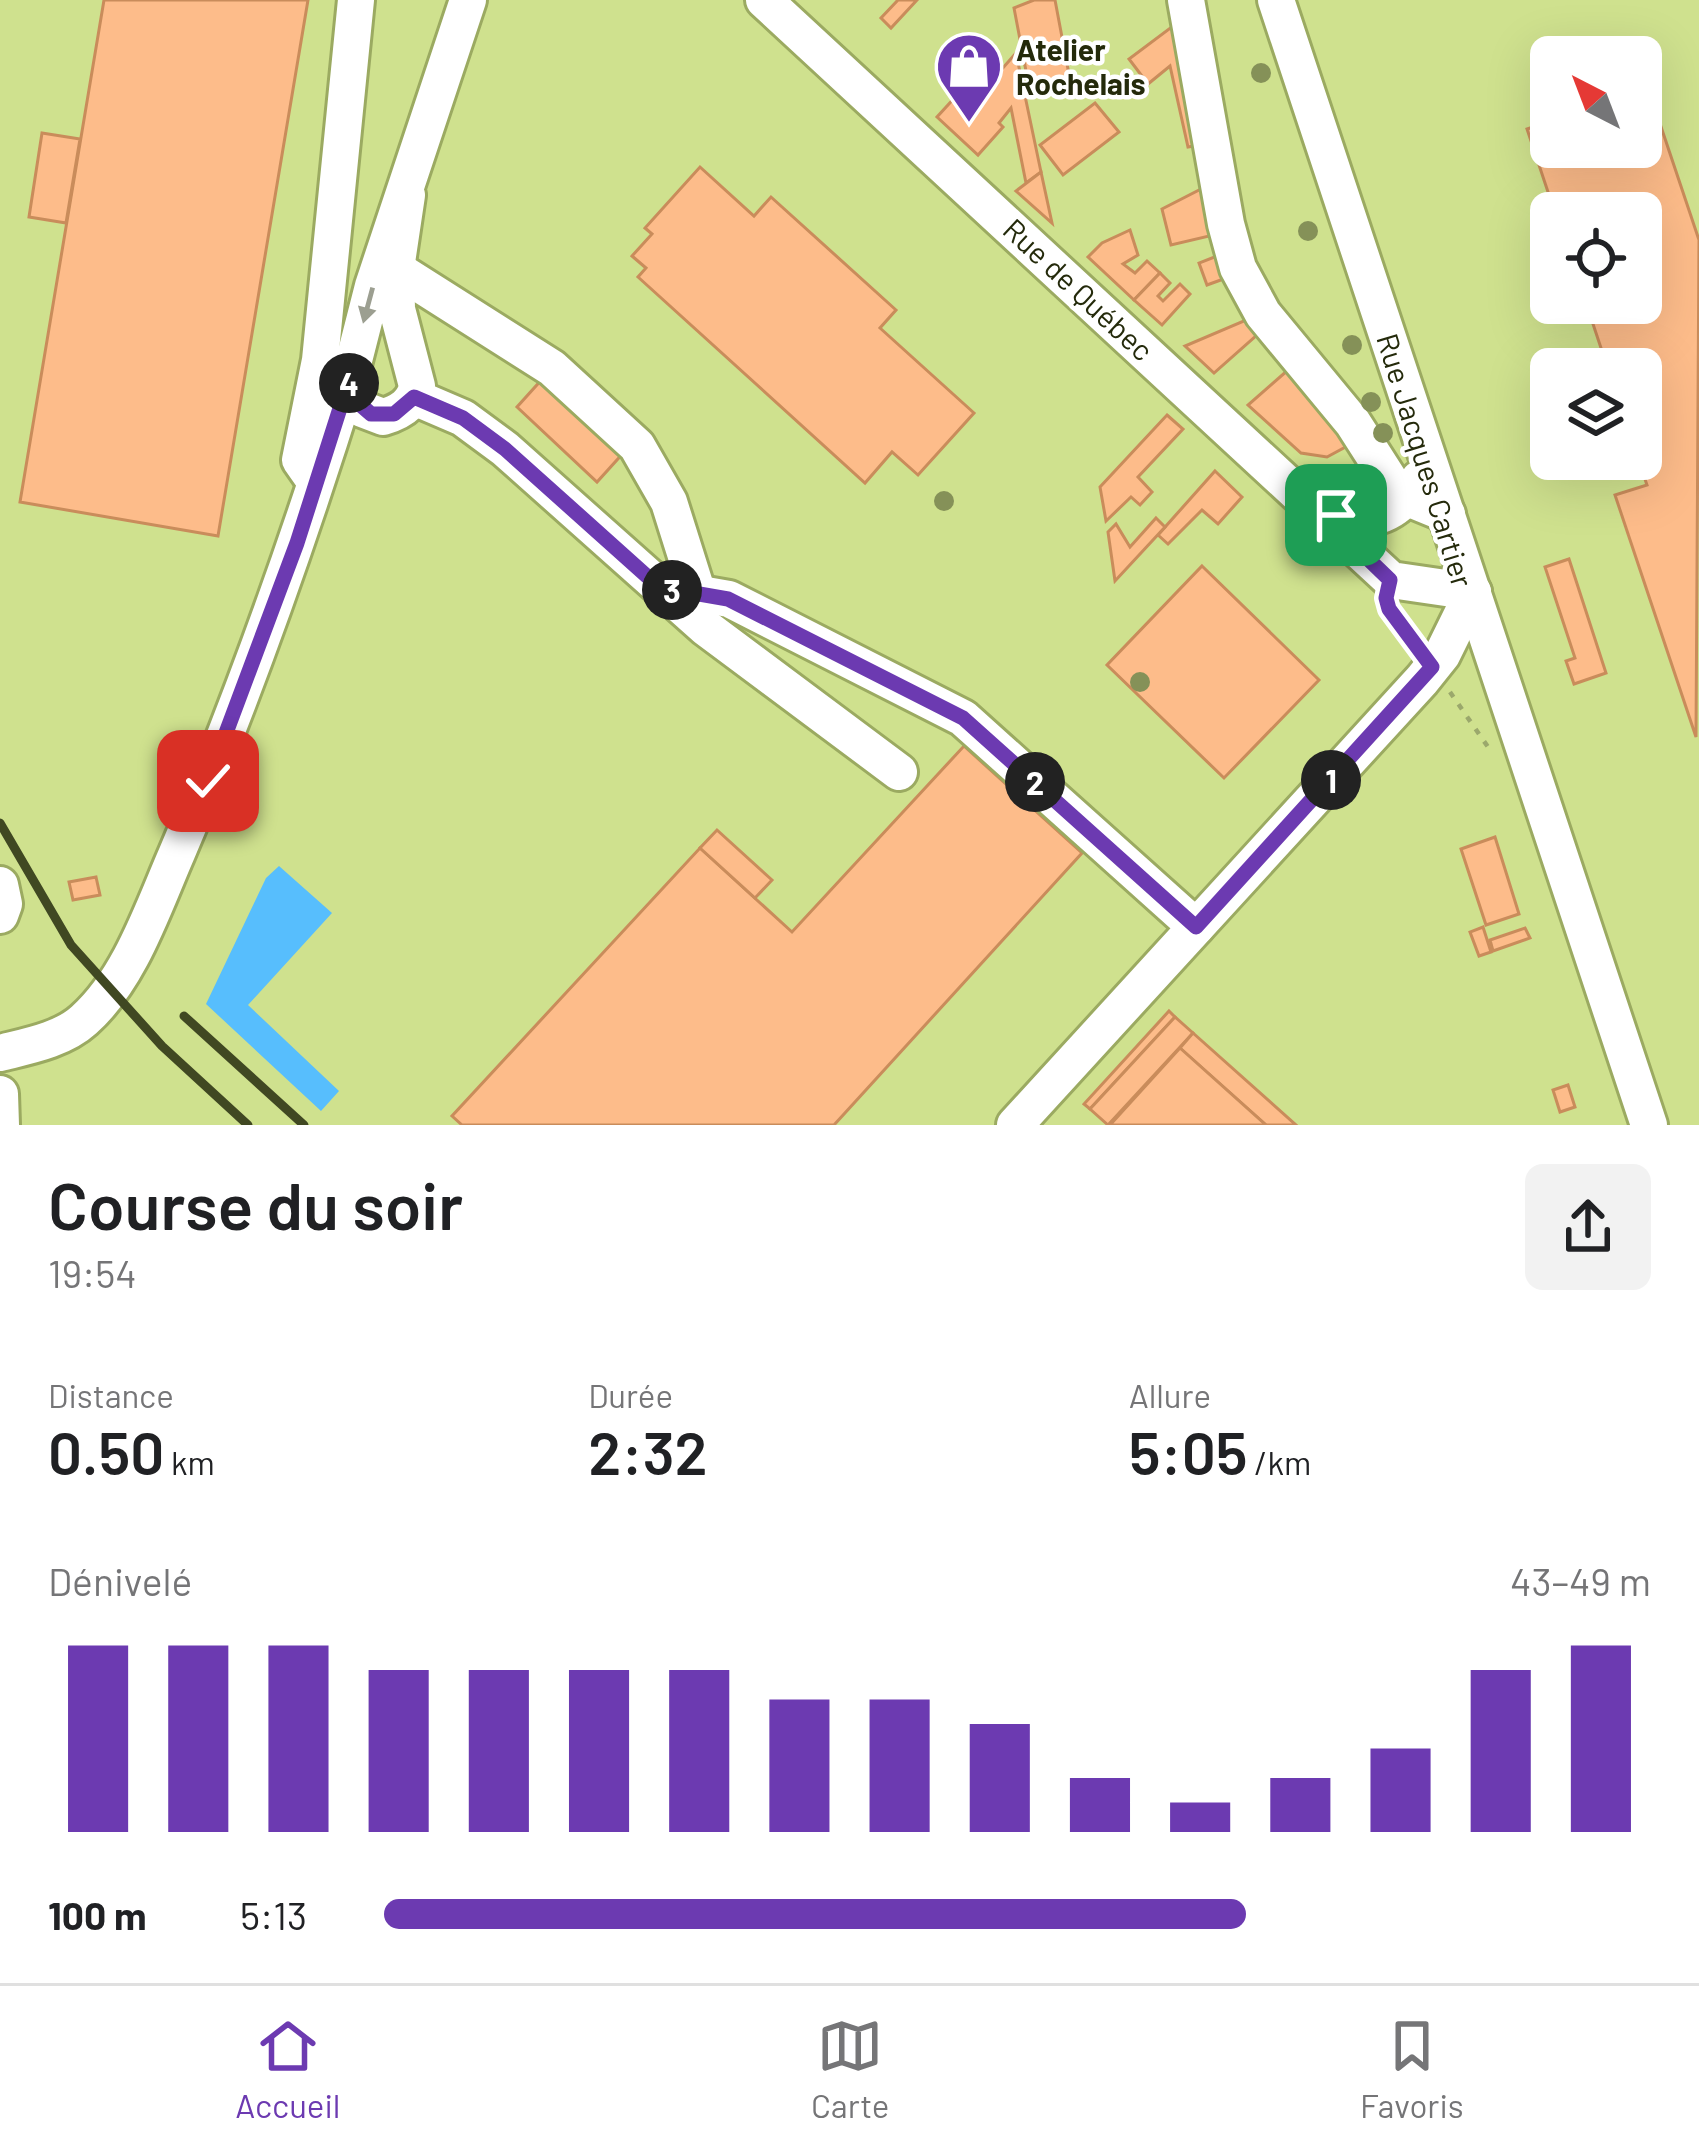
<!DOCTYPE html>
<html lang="fr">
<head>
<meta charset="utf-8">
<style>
	body { margin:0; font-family:Barlow,sans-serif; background:#f2f2f2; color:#202124; height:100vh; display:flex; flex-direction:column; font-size:45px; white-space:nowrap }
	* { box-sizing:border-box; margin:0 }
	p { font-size:39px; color:#757577 }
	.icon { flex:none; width:66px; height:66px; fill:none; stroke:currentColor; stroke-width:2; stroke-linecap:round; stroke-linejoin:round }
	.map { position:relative; height:1125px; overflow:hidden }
	.panel { display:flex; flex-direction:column; background:#fff; flex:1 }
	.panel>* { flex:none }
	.needle { width:78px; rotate:318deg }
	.fabs { position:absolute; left:1530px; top:36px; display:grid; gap:24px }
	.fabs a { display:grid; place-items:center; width:132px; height:132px; border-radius:18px; background:#fff; box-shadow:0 12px 48px #0002; font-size:60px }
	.pin { position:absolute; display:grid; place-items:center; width:102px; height:102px; color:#fff; margin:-51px; border-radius:24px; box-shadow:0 6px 18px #0006 }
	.km { position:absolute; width:60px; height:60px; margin:-30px; border-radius:50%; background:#222; color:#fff; font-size:33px; line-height:60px; text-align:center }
	.round { display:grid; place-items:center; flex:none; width:126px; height:126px; border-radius:18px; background:#f2f2f2 }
	.head { display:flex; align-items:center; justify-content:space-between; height:204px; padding:0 48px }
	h1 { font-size:66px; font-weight:600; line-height:90px }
	.metrics { display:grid; grid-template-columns:repeat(3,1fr); gap:18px; height:204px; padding:12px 48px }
	.metrics div { display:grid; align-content:center }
	.metrics b { font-size:60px; font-weight:600 }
	.metrics small { font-size:33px; font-weight:400 }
	.metrics p { font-size:33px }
	.chart { height:336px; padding:24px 48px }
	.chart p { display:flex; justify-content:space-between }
	.chart svg { width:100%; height:216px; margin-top:12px; stroke:#6c3ab1; stroke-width:6 }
	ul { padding:0 48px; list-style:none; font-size:39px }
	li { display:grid; grid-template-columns:192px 144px 1fr; align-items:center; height:90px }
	li i { height:30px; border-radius:15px; background:#6c3ab1 }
	.dock { display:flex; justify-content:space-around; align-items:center; height:168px; border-top:3px solid #e0e0e0; background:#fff; font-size:33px; color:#757577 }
	.dock a { display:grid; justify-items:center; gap:6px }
	.dock .current { color:#6c3ab1 }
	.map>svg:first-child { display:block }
	.built { fill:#cfe18e; fill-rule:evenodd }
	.water { fill:#57befd }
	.building { fill:#fdbc8a; stroke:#c98c5b; stroke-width:3 }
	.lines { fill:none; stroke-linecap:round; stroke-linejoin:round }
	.minor-casing { stroke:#9baa61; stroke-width:42 }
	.path { stroke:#9ba86c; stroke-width:4.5; stroke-dasharray:6 9; stroke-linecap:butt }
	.minor { stroke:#fff; stroke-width:36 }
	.rail { stroke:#404822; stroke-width:9 }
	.tree { fill:#859158 }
	.oneway { fill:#9c9f91 }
	.route-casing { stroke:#fff; stroke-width:24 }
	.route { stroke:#6c3ab1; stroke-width:15 }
	.labels { text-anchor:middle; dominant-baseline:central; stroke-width:9; stroke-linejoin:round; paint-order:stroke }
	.poi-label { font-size:30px; font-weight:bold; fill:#242a0b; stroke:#fff; text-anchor:start }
	.street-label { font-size:30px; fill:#242a0b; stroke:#fff }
</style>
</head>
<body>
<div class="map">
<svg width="1699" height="1125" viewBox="0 0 1699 1125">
	<rect width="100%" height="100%" fill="#dbeca1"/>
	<!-- built -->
	<path class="built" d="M0,0H1699V1125H0ZM1551,57H1641V147H1551ZM1551,213H1641V303H1551ZM1551,369H1641V459H1551Z"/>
	<!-- water -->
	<polygon class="water" points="279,866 332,913 248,1005 339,1091 321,1111 206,1004 266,878"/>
	<!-- building -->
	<g class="building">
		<polygon points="104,0 308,0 218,536 20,502"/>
		<polygon points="917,0 891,28 881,18 898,0"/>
		<polygon points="1034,0 1055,0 1071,85 1030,92 1014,8"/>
		<polygon points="1173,26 1200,145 1188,147 1170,66 1148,84 1129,59"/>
		<polygon points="1016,53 1041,172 1026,183 1011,108 999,123 1003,127 978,155 937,117 990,59 1002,69"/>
		<polygon points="1648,88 1699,240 1696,737 1615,495 1647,485 1638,459 1641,369 1608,369 1586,303 1641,303 1641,213 1555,213 1527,129 1551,121 1551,147 1641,147 1641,91"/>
		<polygon points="1095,103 1119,132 1063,175 1040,145"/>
		<polygon points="42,133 80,139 66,223 29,217"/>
		<polygon points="700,167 754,216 771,197 896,310 880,328 974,413 918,475 892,452 865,483 638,277 646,268 632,256 652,234 645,228"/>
		<polygon points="1041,172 1052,223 1016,191"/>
		<polygon points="1207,186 1218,234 1171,245 1162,209"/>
		<polygon points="1130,230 1138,255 1123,264 1135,273 1147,261 1160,273 1134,300 1088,257 1102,243"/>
		<polygon points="1222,254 1229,277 1207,285 1199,263"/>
		<polygon points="1160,273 1170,283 1158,296 1163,301 1180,284 1190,294 1162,325 1134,300"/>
		<polygon points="1246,320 1258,334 1214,373 1185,346"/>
		<polygon points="1288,370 1351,444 1327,457 1301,453 1248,405"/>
		<polygon points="545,376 625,451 597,482 517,407"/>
		<polygon points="1167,415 1183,429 1138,477 1152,492 1140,505 1131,497 1106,521 1100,487"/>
		<polygon points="1215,471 1242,497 1218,524 1202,510 1168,544 1158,535"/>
		<polygon points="1156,518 1165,527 1115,581 1108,532 1116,524 1130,547"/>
		<polygon points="1569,559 1606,673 1574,684 1566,661 1575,658 1545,567"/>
		<polygon points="1202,566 1319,680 1224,778 1107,665"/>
		<polygon points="964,746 1082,853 834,1125 462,1125 452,1116 700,848 792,932"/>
		<polygon points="717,830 772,880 755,898 700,848"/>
		<polygon points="1495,837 1519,914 1486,925 1461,849"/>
		<polygon points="96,877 100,895 73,900 69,882"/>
		<polygon points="1483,927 1491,952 1479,956 1470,932"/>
		<polygon points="1525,928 1530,938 1493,951 1490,940"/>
		<polygon points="1169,1011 1175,1017 1090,1109 1084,1104"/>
		<polygon points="1175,1017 1193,1033 1108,1125 1090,1109"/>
		<polygon points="1193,1033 1296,1125 1266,1125 1180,1048"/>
		<polygon points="1180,1048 1266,1125 1110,1125"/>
		<polygon points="1568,1085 1575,1107 1560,1112 1553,1090"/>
	</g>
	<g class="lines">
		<!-- minor casing -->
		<g class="minor-casing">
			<g id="minor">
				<polyline points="764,0 1391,580 1473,592"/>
				<polyline points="1186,0 1226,224 1238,268 1263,314 1353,423 1392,484 1408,498 1447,514"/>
				<polyline points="1276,0 1649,1125"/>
				<path d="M407,195L396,269L397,309L417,386C414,404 400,412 383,417L362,409L349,380L373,286L468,0"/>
				<polyline points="396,269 552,368 637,446 669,502 698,594"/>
				<polyline points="414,397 463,418 505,449 706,628 899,772"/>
				<polyline points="314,480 300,460 320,360 356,0"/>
				<path d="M1316,503C1358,528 1394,523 1419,479"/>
				<polyline points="660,587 729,599 963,718 1196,927"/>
				<polyline points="0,885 4,904 0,915"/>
				<path d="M0,1053C28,1046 62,1040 84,1020C130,979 153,908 177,853C243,699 299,540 349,380"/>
				<polyline points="0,1094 1,1125"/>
				<polyline points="1015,1125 1422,680 1442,655 1473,592"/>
			</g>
		</g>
		<!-- path -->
		<g class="path">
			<polyline points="1394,614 1412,639"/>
			<polyline points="1450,692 1488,747"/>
		</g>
		<!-- minor -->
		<use href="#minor" class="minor"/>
		<!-- rail -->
		<g class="rail">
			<polyline points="0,823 71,945 162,1046 248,1125"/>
			<polyline points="184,1016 304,1125"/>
		</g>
	</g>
	<!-- trees -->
	<g class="tree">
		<circle cx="1261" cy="73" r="10"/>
		<circle cx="1308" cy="231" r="10"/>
		<circle cx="1352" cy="345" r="10"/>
		<circle cx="1371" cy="402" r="10"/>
		<circle cx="1383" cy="433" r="10"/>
		<circle cx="944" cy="501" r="10"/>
		<circle cx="1140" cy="682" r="10"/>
	</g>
	<!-- one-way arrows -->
	<defs><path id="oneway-solid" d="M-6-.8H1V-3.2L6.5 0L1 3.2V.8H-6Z" transform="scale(3)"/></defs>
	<use class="oneway" href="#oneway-solid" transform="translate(368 305) rotate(105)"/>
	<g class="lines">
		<!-- route casing -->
		<g class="route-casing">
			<polyline id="route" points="208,781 297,543 349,380 356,401 371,414 394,414 414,397 463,418 505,449 659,587 728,599 963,718 1196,927 1432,667 1389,609 1386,598 1390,580 1303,496 1336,515"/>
		</g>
		<!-- route -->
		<use href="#route" class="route"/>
	</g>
	<!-- icons -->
	<defs>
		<g id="shop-pin" transform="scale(3.45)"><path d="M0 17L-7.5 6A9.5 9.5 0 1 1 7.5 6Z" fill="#6c3ab1" stroke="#fff"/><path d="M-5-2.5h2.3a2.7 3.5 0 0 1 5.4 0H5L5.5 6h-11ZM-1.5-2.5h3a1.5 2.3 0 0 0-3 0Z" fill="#fff"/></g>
	</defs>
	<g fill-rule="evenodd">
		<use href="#shop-pin" x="969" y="66"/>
	</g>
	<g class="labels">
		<!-- poi labels -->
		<g class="poi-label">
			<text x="1016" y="49">Atelier<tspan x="1016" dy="34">Rochelais</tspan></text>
		</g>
		<!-- street labels -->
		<g class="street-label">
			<text transform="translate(1079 289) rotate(43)">Rue de Québec</text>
			<text transform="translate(1426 460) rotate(73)">Rue Jacques Cartier</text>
		</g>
	</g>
</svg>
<div class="fabs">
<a><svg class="needle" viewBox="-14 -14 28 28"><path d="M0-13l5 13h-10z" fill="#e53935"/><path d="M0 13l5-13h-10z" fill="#757577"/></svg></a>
<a><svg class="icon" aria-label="locate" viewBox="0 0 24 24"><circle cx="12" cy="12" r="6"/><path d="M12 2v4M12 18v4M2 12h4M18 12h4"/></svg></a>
<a><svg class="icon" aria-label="layers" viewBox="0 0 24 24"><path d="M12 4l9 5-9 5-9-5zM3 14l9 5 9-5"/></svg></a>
</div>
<div class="pin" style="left:1336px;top:515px;background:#1e9e55"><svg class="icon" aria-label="arrive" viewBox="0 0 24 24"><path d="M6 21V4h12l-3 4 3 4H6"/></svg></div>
<div class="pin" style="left:208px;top:781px;background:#d93025"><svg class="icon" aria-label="check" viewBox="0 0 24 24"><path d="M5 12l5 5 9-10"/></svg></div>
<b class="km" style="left:1331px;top:780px">1</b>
<b class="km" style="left:1035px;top:782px">2</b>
<b class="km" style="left:672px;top:590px">3</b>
<b class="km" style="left:349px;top:383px">4</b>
</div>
<section class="panel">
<div class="head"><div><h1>Course du soir</h1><p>19:54</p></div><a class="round"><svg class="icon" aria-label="share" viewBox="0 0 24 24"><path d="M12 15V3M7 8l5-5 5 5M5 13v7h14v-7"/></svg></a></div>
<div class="metrics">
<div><p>Distance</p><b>0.50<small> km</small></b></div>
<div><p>Durée</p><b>2:32</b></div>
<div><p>Allure</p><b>5:05<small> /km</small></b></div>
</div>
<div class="chart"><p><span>Dénivelé</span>43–49 m</p>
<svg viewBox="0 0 160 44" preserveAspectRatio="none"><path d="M5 44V6M15 44V6M25 44V6M35 44V11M45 44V11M55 44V11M65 44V11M75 44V17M85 44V17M95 44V22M105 44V33M115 44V38M125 44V33M135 44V27M145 44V11M155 44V6"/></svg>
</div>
<ul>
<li><b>100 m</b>5:13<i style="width:68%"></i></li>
</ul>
</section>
<nav class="dock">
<a class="current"><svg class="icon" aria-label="home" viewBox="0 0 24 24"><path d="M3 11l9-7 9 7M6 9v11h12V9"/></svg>Accueil</a>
<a><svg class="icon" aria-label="map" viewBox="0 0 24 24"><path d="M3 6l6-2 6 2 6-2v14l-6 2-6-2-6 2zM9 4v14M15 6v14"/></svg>Carte</a>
<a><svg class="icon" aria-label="saved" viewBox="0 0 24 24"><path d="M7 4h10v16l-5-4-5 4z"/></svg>Favoris</a>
</nav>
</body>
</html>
